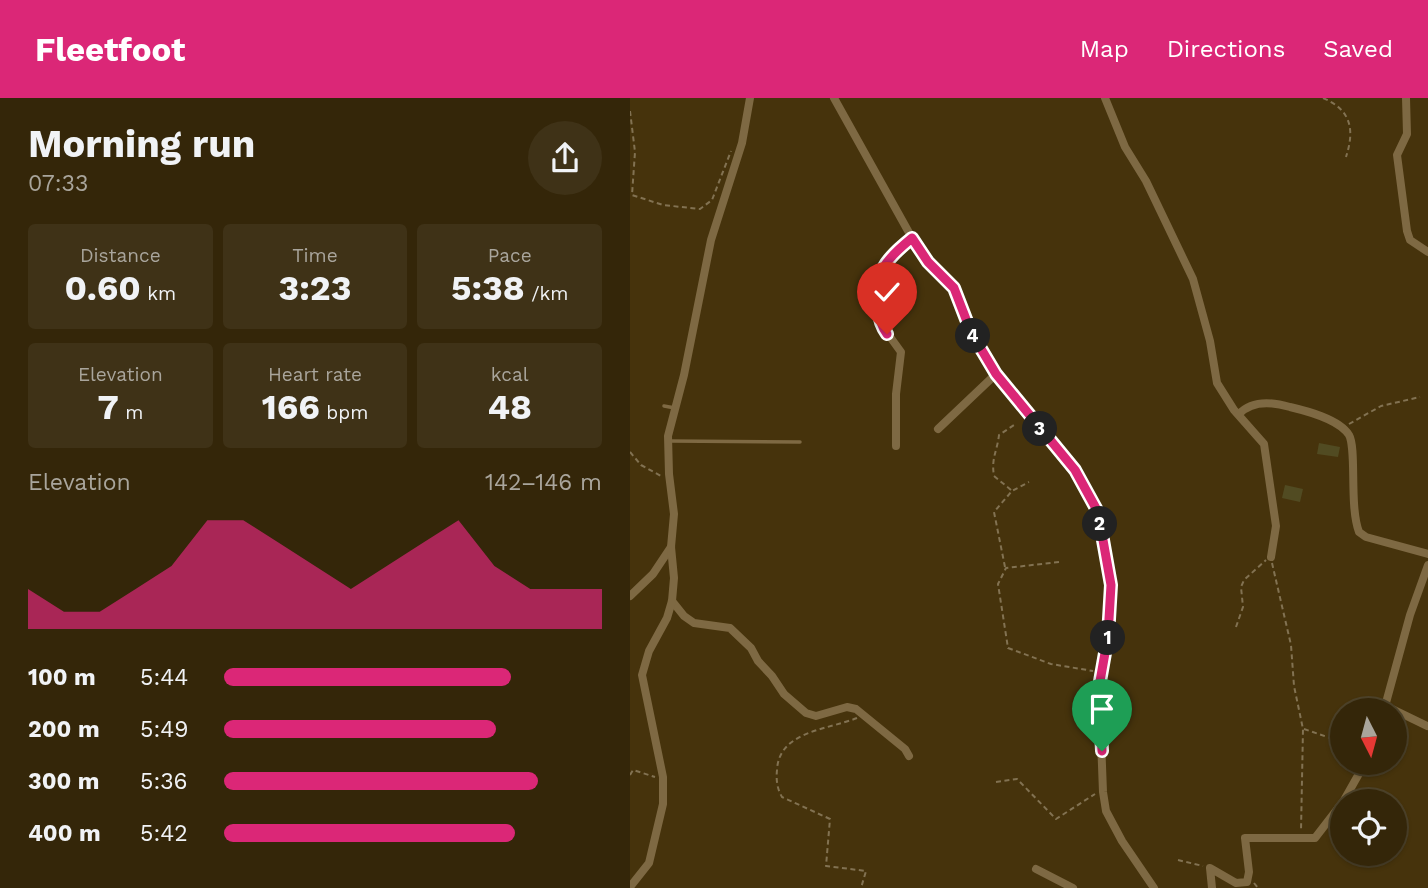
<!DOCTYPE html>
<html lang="en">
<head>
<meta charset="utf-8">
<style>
	body { margin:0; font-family:"Work Sans",sans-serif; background:#3f3217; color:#f1f3f6; height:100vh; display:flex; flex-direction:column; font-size:26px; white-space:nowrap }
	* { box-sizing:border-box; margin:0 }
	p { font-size:23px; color:#a9a59c }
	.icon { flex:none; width:38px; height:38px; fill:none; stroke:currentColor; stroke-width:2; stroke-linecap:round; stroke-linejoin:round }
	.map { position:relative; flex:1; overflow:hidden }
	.sheet { display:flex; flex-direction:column; background:#342609; width:630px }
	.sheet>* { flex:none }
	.needle { width:46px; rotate:174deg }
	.buttons { position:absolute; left:700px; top:600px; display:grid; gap:14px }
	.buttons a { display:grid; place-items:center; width:77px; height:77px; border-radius:50%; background:#342609; box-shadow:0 2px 5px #0004,0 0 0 2px #4e432a; font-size:35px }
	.pin { position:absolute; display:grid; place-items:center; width:60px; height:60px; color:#fff; margin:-72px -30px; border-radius:50% 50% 50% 0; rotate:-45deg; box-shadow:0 0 7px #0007 }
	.pin .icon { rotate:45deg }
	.km { position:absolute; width:35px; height:35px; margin:-18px; border-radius:50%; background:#222; color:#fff; font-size:19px; line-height:35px; text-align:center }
	.round { display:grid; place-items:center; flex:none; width:74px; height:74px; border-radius:37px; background:#3f3217 }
	.overview { display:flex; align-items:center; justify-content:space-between; height:119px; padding:0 28px }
	h1 { font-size:38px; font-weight:700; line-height:52px }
	.figures { display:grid; grid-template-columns:repeat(3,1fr); gap:10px; height:119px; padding:7px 28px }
	.figures div { display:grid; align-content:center; border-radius:7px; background:#3f3217; text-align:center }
	.figures b { font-size:35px; font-weight:700 }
	.figures small { font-size:19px; font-weight:400 }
	.figures p { font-size:19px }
	.chart { height:196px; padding:14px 28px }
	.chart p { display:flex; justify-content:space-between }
	.chart svg { width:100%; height:126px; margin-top:7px; fill:#db2777; opacity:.7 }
	ul { padding:0 28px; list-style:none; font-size:23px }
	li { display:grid; grid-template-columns:112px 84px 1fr; align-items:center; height:52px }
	li i { height:18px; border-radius:9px; background:#db2777 }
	header { display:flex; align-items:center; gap:42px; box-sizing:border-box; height:98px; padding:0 35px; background:#db2777; color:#fff }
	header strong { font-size:33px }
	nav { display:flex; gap:38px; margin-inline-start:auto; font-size:24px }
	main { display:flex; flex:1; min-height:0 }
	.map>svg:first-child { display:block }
	.building { fill:#514b22 }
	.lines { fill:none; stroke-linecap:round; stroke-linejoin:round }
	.path { stroke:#827252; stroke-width:2; stroke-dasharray:5 3.5; stroke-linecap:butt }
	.service { stroke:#7e6943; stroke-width:3.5 }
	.minor { stroke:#7e6943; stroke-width:8 }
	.route-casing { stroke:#fff; stroke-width:14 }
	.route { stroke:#db2777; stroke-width:9 }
</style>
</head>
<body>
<header>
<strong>Fleetfoot</strong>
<nav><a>Map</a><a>Directions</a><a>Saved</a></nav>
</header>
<main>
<section class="sheet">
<div class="overview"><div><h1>Morning run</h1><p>07:33</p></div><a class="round"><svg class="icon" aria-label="share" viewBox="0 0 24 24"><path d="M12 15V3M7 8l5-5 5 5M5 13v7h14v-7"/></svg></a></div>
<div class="figures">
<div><p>Distance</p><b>0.60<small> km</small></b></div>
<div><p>Time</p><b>3:23</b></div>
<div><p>Pace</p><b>5:38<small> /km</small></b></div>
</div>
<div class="figures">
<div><p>Elevation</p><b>7<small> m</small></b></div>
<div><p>Heart rate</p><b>166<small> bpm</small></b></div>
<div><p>kcal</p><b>48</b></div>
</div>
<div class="chart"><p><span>Elevation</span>142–146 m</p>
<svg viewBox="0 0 160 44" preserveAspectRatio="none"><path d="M0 44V30L10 38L20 38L30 30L40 22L50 6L60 6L70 14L80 22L90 30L100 22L110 14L120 6L130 22L140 30L150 30L160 30V44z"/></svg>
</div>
<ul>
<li><b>100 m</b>5:44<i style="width:76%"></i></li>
<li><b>200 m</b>5:49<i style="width:72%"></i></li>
<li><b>300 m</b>5:36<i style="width:83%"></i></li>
<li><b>400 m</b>5:42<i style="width:77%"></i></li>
</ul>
</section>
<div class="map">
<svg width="798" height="790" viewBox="0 0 798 790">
	<rect width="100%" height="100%" fill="#46330c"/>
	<!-- building -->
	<g class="building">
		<polygon points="689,345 710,349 708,359 687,356"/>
		<polygon points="655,387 673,391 670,404 652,400"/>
	</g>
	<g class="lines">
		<!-- path -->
		<g class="path">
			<path d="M693,0C721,12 725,31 716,59"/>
			<polyline points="0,13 5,54 2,97 33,107 70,111 82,102 101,53"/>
			<polyline points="719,326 751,308 790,299"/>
			<polyline points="0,354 11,367 31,378"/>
			<path d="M381,392L364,378C361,360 367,354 369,337L384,327"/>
			<polyline points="429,464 376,470 368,486 378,550 421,566 463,573"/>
			<polyline points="642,465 661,547 664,588 673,631 671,733"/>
			<polyline points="375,469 364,414 382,393 399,384"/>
			<polyline points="606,529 613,509 611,489 614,482 636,462"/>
			<path d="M227,620C197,632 149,633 147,672C146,681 147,691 152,699L200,721L196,768L236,773L231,790"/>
			<polyline points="674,631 712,644"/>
			<polyline points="0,677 3,672 25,679"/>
			<polyline points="366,684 387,681 426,721 465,696"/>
			<polyline points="548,762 573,768"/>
			<polyline points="624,785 628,790"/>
		</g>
		<!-- service -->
		<g class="service">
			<polyline points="34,308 45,310"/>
			<polyline points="40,343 170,344"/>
		</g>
		<!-- minor -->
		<g class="minor">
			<polyline points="204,0 282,140 298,164 324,190 341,234 366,276 445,372 468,414 481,487 478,538 469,589 473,694 476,713 492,743 524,790"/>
			<polyline points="475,0 495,49 516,83 563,181 580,243 587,285 604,312 634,346 646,428 641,459"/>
			<polyline points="776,0 777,36 767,57 777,133 780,142 798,154"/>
			<path d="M609,316C622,302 643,304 660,309C677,313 709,321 719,337C727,351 719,408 729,434L736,439L798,456"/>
			<polyline points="308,331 366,276"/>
			<polyline points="266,348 266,296 271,254 250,225 246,188 253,171 282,140"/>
			<polyline points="0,498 23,476 41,449"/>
			<polyline points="42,503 54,518 64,525 100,530 121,550 128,563 142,578 154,596 176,615 186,618 217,609 226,611 275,651 279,658"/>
			<polyline points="756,608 797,628"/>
			<polyline points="754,612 780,517 798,467"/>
			<polyline points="713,704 735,665"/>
			<polyline points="406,771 443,790"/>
			<polyline points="0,789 19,765 33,706 33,679 12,577 19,553 37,520 42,503 44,480 41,449 44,416 39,376 38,338 54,277 81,142 112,45 120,0"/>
			<polyline points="582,790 580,770 606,785 617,784 619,774 615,740 685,740 712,705"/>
		</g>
	</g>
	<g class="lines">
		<!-- route casing -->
		<g class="route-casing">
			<path id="route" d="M257,236C251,228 249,220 248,210C244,174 255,162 282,140L298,164L324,190L341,234L366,276L445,372L468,414L481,487L478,538L469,589L472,653"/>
		</g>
		<!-- route -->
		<use href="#route" class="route"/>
	</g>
</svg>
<div class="buttons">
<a><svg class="needle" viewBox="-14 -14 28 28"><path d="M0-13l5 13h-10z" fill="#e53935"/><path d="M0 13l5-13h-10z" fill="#a9a59c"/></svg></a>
<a><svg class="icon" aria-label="locate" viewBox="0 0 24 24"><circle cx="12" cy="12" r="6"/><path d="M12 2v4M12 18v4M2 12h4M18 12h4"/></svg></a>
</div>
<div class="pin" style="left:472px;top:653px;background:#1e9e55"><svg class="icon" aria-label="arrive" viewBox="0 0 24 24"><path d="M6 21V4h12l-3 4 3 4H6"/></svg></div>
<div class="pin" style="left:257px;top:236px;background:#d93025"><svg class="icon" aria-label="check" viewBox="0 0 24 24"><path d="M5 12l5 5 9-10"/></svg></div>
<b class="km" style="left:478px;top:540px">1</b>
<b class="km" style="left:470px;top:426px">2</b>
<b class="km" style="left:410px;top:331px">3</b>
<b class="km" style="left:343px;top:238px">4</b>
</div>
</main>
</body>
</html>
